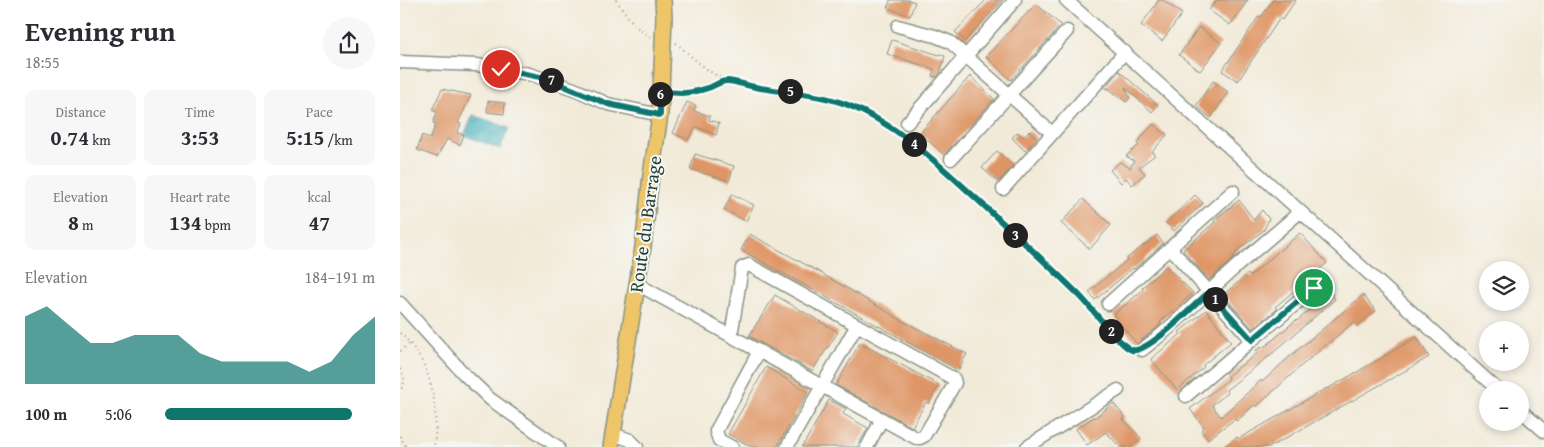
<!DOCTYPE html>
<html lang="en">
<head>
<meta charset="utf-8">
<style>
	body { margin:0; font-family:"Gentium Book Plus",serif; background:#f7f7f7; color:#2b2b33; height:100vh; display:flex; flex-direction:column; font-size:19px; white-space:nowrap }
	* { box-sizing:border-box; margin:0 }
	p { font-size:16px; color:#7c7c81 }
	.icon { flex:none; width:28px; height:28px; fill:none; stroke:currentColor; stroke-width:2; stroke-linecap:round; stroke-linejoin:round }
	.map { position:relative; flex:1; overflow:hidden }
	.sheet { display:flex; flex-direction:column; background:#fff; width:400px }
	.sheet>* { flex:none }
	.tools { position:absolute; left:1079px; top:261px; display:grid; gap:10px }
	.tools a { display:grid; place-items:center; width:50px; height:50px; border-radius:50%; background:#fff; box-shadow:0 2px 8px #0003; font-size:25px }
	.pin { position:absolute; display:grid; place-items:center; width:42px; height:42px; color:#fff; margin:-21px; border:2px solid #fff; border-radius:50%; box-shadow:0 1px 5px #0007 }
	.km { position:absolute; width:25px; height:25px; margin:-12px; border-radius:50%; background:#222; color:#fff; font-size:14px; line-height:25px; text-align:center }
	.round { display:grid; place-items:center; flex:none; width:52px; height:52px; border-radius:26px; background:#f7f7f7 }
	.overview { display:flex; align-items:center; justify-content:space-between; height:85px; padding:0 25px }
	h1 { font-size:28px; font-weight:700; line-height:38px }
	.stats { display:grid; grid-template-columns:repeat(3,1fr); gap:8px; height:85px; padding:5px 25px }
	.stats div { display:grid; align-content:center; border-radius:10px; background:#f7f7f7; text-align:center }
	.stats b { font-size:21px; font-weight:700 }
	.stats small { font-size:14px; font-weight:400 }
	.stats p { font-size:14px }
	.chart { height:140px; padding:10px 25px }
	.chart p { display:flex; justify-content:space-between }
	.chart svg { width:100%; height:90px; margin-top:5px; fill:#0f766e; opacity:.7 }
	ul { padding:0 25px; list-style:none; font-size:16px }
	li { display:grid; grid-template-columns:80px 60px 1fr; align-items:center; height:38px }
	li i { height:12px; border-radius:6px; background:#0f766e }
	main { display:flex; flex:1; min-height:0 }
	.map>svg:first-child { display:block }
	.water { fill:url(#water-waves); stroke:#307778 }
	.building { fill:#df9666 }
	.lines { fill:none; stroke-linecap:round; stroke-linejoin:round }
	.minor-casing { stroke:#889486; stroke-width:15 }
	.major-casing { stroke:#889486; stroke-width:18 }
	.path { stroke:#889486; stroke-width:2; stroke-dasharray:1 4; stroke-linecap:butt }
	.minor { stroke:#fff; stroke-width:12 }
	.major { stroke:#eec569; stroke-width:15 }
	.route-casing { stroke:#fff; stroke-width:10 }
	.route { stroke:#0f766e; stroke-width:6 }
	.labels { text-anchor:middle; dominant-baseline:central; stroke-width:4; stroke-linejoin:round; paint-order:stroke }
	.street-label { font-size:19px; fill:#1f3d34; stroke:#f6f6f2 }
</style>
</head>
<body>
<main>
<section class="sheet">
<div class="overview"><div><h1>Evening run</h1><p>18:55</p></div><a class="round"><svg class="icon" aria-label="share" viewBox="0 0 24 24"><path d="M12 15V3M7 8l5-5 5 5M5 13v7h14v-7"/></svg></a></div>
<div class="stats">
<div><p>Distance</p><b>0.74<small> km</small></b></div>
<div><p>Time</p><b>3:53</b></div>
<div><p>Pace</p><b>5:15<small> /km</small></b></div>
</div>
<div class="stats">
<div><p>Elevation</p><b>8<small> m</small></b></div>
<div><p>Heart rate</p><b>134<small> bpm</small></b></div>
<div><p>kcal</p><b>47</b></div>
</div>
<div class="chart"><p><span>Elevation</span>184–191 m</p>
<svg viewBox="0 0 160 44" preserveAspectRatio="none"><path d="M0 44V11L10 6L20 15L30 24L40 24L50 20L60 20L70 20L80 29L90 33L100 33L110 33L120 33L130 38L140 33L150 20L160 11V44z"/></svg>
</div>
<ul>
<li><b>100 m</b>5:06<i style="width:89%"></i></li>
</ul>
</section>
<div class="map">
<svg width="1144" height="447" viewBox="0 0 1144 447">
	<defs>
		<pattern id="water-waves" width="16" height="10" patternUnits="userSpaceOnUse" patternTransform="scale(1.25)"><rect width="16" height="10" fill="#42b1bd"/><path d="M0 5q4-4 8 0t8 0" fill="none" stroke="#37919a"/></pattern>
	</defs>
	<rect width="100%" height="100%" fill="#f6f6f2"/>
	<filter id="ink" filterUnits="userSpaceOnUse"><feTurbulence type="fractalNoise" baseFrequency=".02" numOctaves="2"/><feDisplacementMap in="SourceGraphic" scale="10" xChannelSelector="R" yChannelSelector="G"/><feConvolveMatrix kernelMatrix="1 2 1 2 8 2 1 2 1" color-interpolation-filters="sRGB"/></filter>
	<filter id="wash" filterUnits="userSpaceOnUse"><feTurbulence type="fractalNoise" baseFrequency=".0096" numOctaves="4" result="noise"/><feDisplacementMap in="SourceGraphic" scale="20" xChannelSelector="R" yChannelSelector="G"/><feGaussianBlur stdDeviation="1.12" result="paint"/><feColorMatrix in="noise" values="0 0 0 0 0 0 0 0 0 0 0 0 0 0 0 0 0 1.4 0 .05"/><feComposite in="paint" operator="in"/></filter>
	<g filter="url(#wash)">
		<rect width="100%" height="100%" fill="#f2ead8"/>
		<!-- water -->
		<polygon class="water" points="73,115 109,128 100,149 64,135"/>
		<g id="blocks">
			<!-- building -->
			<g class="building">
				<polygon points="490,0 509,0 515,2 510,16 488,8"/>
				<polygon points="586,0 603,0 565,41 555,32"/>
				<polygon points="759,0 763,0 782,14 762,41 741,25"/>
				<polygon points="817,0 848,0 830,25 809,10"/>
				<polygon points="873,0 896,0 882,20 880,18 838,81 822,71 859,16 861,17"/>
				<polygon points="636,4 661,25 611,80 586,56"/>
				<polygon points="799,27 821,43 800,71 779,55"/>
				<polygon points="492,40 539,55 540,54 545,56 540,73 537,77 532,76 534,69 487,54"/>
				<polygon points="719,71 758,105 752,112 725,87 730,98 726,102 708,88 706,89 705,87"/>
				<polygon points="570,76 594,99 544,155 520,133"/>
				<polygon points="813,81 828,92 811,118 796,106"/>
				<polygon points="42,89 71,95 58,123 61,124 57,133 64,135 60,145 47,139 37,157 17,150 22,135 30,139 36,124 33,123 37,112 32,110"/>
				<polygon points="88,101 105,103 104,114 87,112"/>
				<polygon points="287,102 296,106 294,111 310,116 309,120 319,123 316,135 296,127 288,140 273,133"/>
				<polygon points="753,124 767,135 752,152 755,155 739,167 745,174 732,185 726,178 721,183 710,170 720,162 730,168 734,161 726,156 739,145 737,143"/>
				<polygon points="629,131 637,138 625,151 612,138 617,132 623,137"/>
				<polygon points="597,151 613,166 598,182 582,168"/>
				<polygon points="295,154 334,166 329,181 290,169"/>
				<polygon points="332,194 354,205 346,221 324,210"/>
				<polygon points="795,195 803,203 774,231 766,223"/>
				<polygon points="683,199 711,225 690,249 661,223"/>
				<polygon points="839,200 854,220 862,210 869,219 864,230 839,249 833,257 834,258 809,280 783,250 815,222 814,220"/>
				<polygon points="900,233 927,263 875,307 877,309 853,329 823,295 848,274 850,276"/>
				<polygon points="350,234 419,272 503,321 567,354 558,370 341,250"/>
				<polygon points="757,235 763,243 740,264 734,269 733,268 695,300 689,292 727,260 726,259"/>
				<polygon points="766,266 793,293 760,322 761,324 737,344 713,315 743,290 742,288"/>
				<polygon points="930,290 935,299 874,352 826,390 828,393 812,405 821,417 861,380 862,382 887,359 963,295 976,311 957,326 954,322 902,365 856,407 854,405 837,421 835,419 808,439 801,430 804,427 790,409 829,379 827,376 858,353 856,350 867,345 896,320 897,321 918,302 916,298 922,292 923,295"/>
				<polygon points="375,295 438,332 412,371 349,336"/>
				<polygon points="806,310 831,342 803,365 804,367 777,390 751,359 781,334 779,332"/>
				<polygon points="1017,337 1029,357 1003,372 870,447 823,447 837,437 838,439 868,422 927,388 927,389 964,368"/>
				<polygon points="460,343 539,385 529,404 526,402 512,427 436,385"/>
				<polygon points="366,367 408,392 377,447 352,447 328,434"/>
				<polygon points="429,400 446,409 443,414 468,428 457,447 402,447"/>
				<polygon points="713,403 725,417 723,419 741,438 731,447 720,447 706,432 687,445 676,429 694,417 695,418"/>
			</g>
		</g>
	</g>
	<g filter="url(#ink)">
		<use href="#blocks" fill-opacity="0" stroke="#889486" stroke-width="1"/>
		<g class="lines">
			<!-- minor casing -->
			<g class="minor-casing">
				<g id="minor">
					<polyline points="666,0 1098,390"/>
					<polyline points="498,26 535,36 550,42 652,133"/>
					<polyline points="0,62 77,65 129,74 174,89 208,104 260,115"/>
					<polyline points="507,123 615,0"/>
					<polyline points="551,159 667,31"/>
					<polyline points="603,189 725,52"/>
					<polyline points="770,248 852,340 786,396"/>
					<polyline points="237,284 516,438 520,438 524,436 555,383 554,379 349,265 342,268 331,336"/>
					<polyline points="0,303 64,374 90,399 158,447"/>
					<polyline points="708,304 833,191"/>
					<polyline points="852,340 914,289"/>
					<polyline points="742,350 762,334 838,265 900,212"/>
					<polyline points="1120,410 1144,431"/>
					<polyline points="213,434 230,440 237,447"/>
					<polyline points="332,447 319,440 316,431 359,351"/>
					<polyline points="387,447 457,325"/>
					<polyline points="467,447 482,419"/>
					<polyline points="627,447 718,390"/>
				</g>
			</g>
			<!-- major casing -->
			<g class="major-casing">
				<polyline id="major" points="211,447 243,247 251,175 260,115 264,18 263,0"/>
			</g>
			<!-- path -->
			<g class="path">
				<polyline points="216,0 235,26 252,38"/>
				<path d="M276,43C291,56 309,74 328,81C367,95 412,88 450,106C502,129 539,165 580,203C619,238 659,271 694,310C705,322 715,335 726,347L732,350"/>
				<polyline points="272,93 287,93 326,81"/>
				<path d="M0,333C32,362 39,405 34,447"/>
				<polyline points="0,351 10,343"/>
				<path d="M0,369C5,378 6,382 0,391"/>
				<polyline points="0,436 6,447"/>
			</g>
			<!-- minor -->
			<use href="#minor" class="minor"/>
			<!-- major -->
			<use href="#major" class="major"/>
		</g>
	</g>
	<g class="lines" filter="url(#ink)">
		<!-- route casing -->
		<g class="route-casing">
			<path id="route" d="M101,69L145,78L208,104L260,115V91C279,94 290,94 308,88C314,86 321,81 326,81C332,80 348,86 355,87C386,93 418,93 448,105C499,125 538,164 578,200C612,232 647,263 680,296C691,307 721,347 732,350C748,354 796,303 809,292L852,340L914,288"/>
		</g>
		<!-- route -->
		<use href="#route" class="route"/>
	</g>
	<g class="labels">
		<!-- street labels -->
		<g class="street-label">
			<text transform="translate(245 224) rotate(-82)">Route du Barrage</text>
		</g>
	</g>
</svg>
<div class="tools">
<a><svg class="icon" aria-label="layers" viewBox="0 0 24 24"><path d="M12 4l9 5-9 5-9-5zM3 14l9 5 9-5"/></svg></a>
<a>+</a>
<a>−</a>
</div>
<div class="pin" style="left:914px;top:288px;background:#1e9e55"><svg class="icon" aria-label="arrive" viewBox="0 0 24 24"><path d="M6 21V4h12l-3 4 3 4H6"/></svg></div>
<div class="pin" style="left:101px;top:69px;background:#d93025"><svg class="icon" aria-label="check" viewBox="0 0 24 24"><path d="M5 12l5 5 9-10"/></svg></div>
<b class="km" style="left:815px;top:299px">1</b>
<b class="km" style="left:711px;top:331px">2</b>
<b class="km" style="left:615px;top:235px">3</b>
<b class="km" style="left:514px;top:144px">4</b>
<b class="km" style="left:390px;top:91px">5</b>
<b class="km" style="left:260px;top:94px">6</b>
<b class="km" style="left:151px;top:80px">7</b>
</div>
</main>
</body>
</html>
